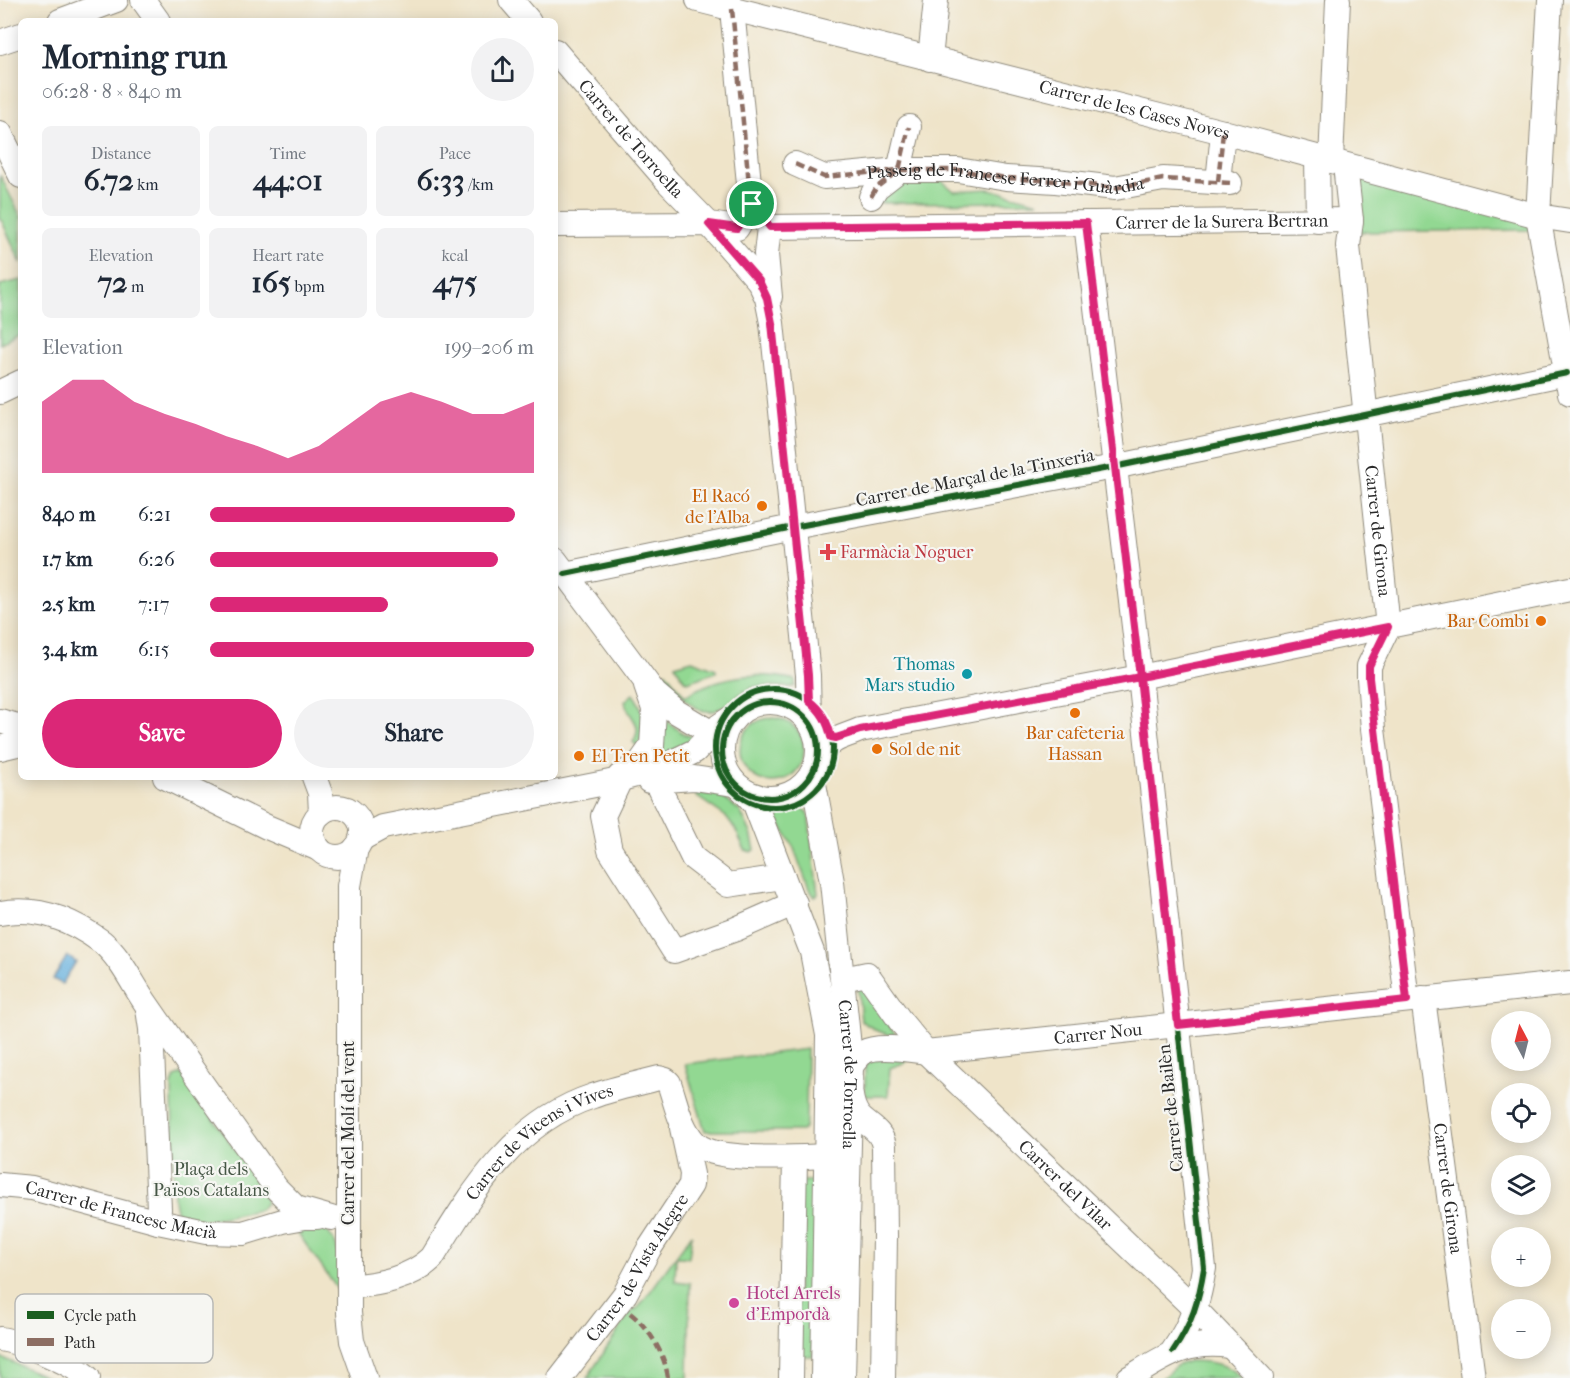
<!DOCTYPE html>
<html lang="en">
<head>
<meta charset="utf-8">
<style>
	body { margin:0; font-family:"IM FELL French Canon",serif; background:#f2f2f3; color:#1f2937; height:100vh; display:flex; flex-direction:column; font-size:22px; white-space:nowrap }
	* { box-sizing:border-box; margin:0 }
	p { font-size:20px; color:#747a83 }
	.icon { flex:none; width:33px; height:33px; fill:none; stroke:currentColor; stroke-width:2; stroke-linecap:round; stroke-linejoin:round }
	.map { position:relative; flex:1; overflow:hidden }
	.details { position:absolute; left:18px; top:18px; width:540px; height:762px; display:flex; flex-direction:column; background:#fff; border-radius:9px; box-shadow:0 3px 15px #0003 }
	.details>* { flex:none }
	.needle { width:39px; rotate:353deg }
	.fabs { position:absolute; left:1491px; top:1011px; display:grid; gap:12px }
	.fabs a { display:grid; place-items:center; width:60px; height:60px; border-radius:50%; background:#fff; box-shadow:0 3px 15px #0003; font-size:30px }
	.pin { position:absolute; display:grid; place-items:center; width:51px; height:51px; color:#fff; margin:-26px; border:3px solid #fff; border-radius:50%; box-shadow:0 2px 6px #0007 }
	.round { display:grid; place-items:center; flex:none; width:63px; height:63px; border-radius:32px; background:#f2f2f3 }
	.summary { display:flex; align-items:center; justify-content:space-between; height:102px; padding:0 24px }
	h1 { font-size:33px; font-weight:700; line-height:45px }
	.metrics { display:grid; grid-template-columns:repeat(3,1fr); gap:9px; height:102px; padding:6px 24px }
	.metrics div { display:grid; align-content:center; border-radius:9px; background:#f2f2f3; text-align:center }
	.metrics b { font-size:30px; font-weight:700 }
	.metrics small { font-size:16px; font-weight:400 }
	.metrics p { font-size:16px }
	.chart { height:168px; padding:12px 24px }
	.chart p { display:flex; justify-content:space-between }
	.chart svg { width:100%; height:108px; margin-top:6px; fill:#db2777; opacity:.7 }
	.button { display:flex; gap:12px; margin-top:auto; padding:12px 24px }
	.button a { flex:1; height:69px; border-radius:36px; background:#db2777; color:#fff; font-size:24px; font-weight:700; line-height:69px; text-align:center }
	.button a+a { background:#f2f2f3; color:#1f2937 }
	ul { padding:0 24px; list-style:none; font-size:20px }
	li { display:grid; grid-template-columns:96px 72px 1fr; align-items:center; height:45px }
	li i { height:15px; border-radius:8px; background:#db2777 }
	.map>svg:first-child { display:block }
	.green { fill:#92d892; stroke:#5e825e; stroke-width:1.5 }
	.water { fill:#64afdd; stroke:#486d84; stroke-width:1.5 }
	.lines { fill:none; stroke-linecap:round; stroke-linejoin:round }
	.minor-casing { stroke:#8d887a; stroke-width:26 }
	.minor { stroke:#fff; stroke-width:24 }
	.quiet { stroke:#8d6e63; stroke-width:4.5; stroke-dasharray:9 4.5; stroke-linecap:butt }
	.cycleway-casing { stroke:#f6f6f2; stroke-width:10 }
	.cycleway { stroke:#1b5e20; stroke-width:6 }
	.route-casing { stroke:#fff; stroke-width:12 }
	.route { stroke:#db2777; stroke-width:8 }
	.food-dot { fill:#e8710a; stroke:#f6f6f2; stroke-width:2 }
	.health-dot { fill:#e0444e; stroke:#f6f6f2; stroke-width:2 }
	.culture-dot { fill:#0f9aa8; stroke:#f6f6f2; stroke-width:2 }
	.hotel-dot { fill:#d1479c; stroke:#f6f6f2; stroke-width:2 }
	.labels { text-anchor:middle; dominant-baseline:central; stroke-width:4.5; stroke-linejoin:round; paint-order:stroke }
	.street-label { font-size:18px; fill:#2b2b2b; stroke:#f6f6f2 }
	.food-label { font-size:18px; fill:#c56008; stroke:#f6f6f2; text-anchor:end }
	.health-label { font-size:18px; fill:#be3a42; stroke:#f6f6f2; text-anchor:start }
	.culture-label { font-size:18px; fill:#0d838f; stroke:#f6f6f2; text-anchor:end }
	.park-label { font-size:18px; fill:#455645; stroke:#f6f6f2 }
	.hotel-label { font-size:18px; fill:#b23c85; stroke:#f6f6f2; text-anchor:start }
	.key { fill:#f6f6f2; stroke:#b9b9b6; stroke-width:1.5 }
	.key-label { font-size:16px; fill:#2b2b2b }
</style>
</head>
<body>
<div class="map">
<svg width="1570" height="1378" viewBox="0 0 1570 1378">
	<rect width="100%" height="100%" fill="#f6f6f2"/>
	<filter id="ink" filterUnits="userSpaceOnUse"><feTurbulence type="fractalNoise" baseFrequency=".0167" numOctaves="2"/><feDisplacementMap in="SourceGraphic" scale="12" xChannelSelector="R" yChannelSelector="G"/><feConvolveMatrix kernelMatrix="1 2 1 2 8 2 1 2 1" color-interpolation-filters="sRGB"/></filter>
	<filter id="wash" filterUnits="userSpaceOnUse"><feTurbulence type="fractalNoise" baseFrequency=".008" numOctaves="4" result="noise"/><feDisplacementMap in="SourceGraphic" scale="24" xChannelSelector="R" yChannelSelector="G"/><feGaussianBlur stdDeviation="1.35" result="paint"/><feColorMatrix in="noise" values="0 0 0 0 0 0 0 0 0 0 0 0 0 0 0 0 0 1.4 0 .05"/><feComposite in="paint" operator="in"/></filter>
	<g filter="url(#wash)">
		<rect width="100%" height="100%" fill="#efe4c9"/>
		<!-- green -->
		<g class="green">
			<polygon points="1351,171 1527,222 1532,230 1358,232"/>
			<polygon points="0,175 21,217 21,263 0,217"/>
			<path d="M941,180L954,191L989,189L1039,202L878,203L893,183C909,183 924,181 941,180Z"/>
			<polygon points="21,280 21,334 0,344 0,285"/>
			<polygon points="692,660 716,669 716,672 688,682 685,681 675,665"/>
			<path d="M666,672L685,696C720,675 756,671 795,680V686C789,689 766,684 754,687C740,691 731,703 719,709C697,721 676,688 664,674Z"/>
			<path d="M633,694C645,711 649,728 637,746L633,742C645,722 627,718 625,701Z"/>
			<circle cx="772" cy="750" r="32"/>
			<polygon points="664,719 684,734 695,738 656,759"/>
			<polygon points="698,793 719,795 740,811 751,833 755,850 751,852 745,850 735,829 725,816 696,796"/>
			<polygon points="802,808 808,812 818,894 815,897 809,889 793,846 777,819 779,815"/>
			<polygon points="857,978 897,1037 877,1031 861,1021"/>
			<polygon points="807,1049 806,1119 805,1128 802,1131 705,1131 685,1064"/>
			<polygon points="905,1058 906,1062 890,1068 888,1096 865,1096 865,1066 872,1059"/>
			<path d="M182,1074L266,1194V1203L260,1210C243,1212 200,1224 185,1219C176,1216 175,1207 174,1199L172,1085L175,1077Z"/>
			<polygon points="799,1181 816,1181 813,1356 796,1356"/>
			<path d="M293,1226L322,1227C344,1243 339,1270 340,1293Z"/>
			<polygon points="692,1234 689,1257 676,1257 675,1281 690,1283 688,1378 587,1378 630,1313 639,1307"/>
			<polygon points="0,1358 7,1360 49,1378 0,1378"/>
			<path d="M1189,1361C1211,1361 1227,1364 1243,1378H1162L1176,1366Z"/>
		</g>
		<!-- water -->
		<polygon class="water" points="67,956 76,962 62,984 53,979"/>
	</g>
	<g filter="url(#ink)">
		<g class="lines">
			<!-- minor casing -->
			<g class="minor-casing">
				<g id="minor">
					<polyline points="143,0 158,21"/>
					<polyline points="511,0 529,21"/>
					<path id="s1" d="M698,0L1223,132L1538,216L1570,221"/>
					<polyline points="1550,0 1538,216 1570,393"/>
					<polyline points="732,9 751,204"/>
					<polyline points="60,21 116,0"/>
					<polyline points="0,42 21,35"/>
					<path id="s2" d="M555,51L669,183L709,224L759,281L767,298L772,323L808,675L809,721"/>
					<polyline points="930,59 936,0"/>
					<polyline points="0,133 21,176"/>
					<polyline points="1317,157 1318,221"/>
					<polyline points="1331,161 1338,0"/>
					<path id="s3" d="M795,164L824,177L899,170H958L1006,178L1056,181L1115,188L1163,179L1230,183"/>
					<path id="s4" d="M1345,165L1351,220L1348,246L1388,627L1369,666V678L1373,729L1407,1000"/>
					<polyline points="1218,182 1223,132"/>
					<polyline points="871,197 876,188 899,170 909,127"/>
					<polyline points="760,215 769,227 766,254 770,297"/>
					<path d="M1086,223L1140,677L1204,1268C1199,1300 1192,1324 1173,1351"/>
					<polyline points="555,225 709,224 737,228 751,204"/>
					<path id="s5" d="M769,227L1351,220"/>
					<polyline points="0,392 21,382"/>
					<polyline points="555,560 655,694 675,711 712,733 721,743"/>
					<polyline points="565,574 793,527 1114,467 1567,373"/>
					<circle cx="770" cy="750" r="48"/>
					<polyline points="0,721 21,727"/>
					<polyline points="0,748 21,743"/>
					<path d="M818,758C834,736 837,740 860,730L1140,677L1570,589"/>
					<path id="s6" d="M812,773L832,882L851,1066L843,1378"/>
					<polyline points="620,776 640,763 652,746 654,709 646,686"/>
					<polyline points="165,777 267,827 319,849"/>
					<polyline points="314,777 320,793 321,813"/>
					<polyline points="655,780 693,858 728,885 783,877"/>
					<polyline points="649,781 694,778 734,784"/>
					<polyline points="619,782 603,816 610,850 674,951 736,929 795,903"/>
					<polyline points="742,789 755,804 812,952 828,1035 823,1378"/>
					<circle cx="337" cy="832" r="25"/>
					<polyline points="361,839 383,827 610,782 659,769 695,751 719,726 740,712"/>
					<polyline points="356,848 349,886 349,1313 352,1341 365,1378"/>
					<path d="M0,913C38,906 71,919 102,942C121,958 133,985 147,1005C189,1066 233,1127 276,1188L296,1208L331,1218"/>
					<path id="s7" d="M843,979L867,974L901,1022L926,1052L1195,1309L1261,1378"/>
					<path id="s8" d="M1423,998L1473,1378"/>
					<polyline points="148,1009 151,1029 159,1209 158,1222"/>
					<path id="s9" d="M851,1066C855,1061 859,1055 864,1052C878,1044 911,1050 926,1052L1570,983"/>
					<path d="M851,1096C852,1103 854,1109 858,1115C868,1127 881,1129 884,1146L885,1236L883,1378"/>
					<path id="s10" d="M0,1185L32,1188L158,1222L206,1232L243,1233L283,1221L305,1217H317"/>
					<path id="s11" d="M349,1287C379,1284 410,1279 432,1258C473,1191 514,1122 593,1096C614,1088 637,1084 659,1078L666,1080L669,1083C676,1103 680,1127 695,1143C714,1163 797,1157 826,1156"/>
					<path d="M0,1339C21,1342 73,1363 88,1378"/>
					<path id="s12" d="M560,1378L625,1294L649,1249L691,1185L692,1174L682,1128"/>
					<polyline points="791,1378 795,1158"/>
					<path d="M1129,1378C1164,1357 1186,1340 1229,1346"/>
				</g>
			</g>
			<!-- minor -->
			<use href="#minor" class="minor"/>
			<!-- quiet -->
			<g class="quiet">
				<polyline points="732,9 751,204"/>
				<polyline points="795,164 824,177 899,170 958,170 1006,178 1056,181 1115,188 1163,179 1230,183"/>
				<polyline points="1218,182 1223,132"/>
				<polyline points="871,197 876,188 899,170 909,127"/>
				<polyline points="1381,641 1369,666 1369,678 1406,992"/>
				<path d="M630,1313C649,1328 665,1354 668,1378"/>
			</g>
			<!-- cycleway casing -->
			<g class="cycleway-casing">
				<g id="cycleway">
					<path d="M1086,223L1140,677L1204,1268C1199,1300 1192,1324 1173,1351"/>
					<polyline points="565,574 793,527 1114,467 1567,373"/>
					<circle cx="774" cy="748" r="59"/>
					<circle cx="770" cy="750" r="48"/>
				</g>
			</g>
			<!-- cycleway -->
			<use href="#cycleway" class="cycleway"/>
		</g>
	</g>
	<g class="lines" filter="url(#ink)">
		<!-- route casing -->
		<g class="route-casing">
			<path id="route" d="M752,204L770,227L1086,223L1140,677L1178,1025L1407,1000L1369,678V666L1388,627L1140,677L860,730L836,738L831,737C828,722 821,710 809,701L808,675L772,323L767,298L759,281L709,224L737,228L752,204"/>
		</g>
		<!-- route -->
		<use href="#route" class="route"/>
	</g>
	<!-- markers -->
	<g class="food-dot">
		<circle cx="762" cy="506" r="6"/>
		<circle cx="1541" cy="621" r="6"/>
		<circle cx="1075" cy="713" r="6"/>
		<circle cx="877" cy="749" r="6"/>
		<circle cx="579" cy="756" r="6"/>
	</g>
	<path class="health-dot" d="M825 543h6v6h6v6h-6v6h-6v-6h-6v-6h6z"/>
	<circle class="culture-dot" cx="967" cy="674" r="6"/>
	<circle class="hotel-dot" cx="734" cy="1303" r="6"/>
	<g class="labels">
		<!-- street labels -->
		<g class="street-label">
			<text stroke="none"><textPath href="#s1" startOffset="450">Carrer de les Cases Noves</textPath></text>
			<text stroke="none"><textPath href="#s2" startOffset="116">Carrer de Torroella</textPath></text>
			<text stroke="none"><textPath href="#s3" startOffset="214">Passeig de Francesc Ferrer i Guàrdia</textPath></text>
			<text stroke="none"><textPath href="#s5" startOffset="453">Carrer de la Surera Bertran</textPath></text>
			<text transform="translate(975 478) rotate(-11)">Carrer de Marçal de la Tinxeria</text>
			<text stroke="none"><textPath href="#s4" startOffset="368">Carrer de Girona</textPath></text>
			<text stroke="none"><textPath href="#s9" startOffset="255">Carrer Nou</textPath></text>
			<text stroke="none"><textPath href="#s6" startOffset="304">Carrer de Torroella</textPath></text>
			<text transform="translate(1171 1108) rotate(-96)">Carrer de Bailèn</text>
			<text transform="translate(348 1133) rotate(-90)">Carrer del Molí del vent</text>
			<text stroke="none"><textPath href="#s11" startOffset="252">Carrer de Vicens i Vives</textPath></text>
			<text stroke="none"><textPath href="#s7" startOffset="315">Carrer del Vilar</textPath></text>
			<text stroke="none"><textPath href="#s8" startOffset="192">Carrer de Girona</textPath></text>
			<text stroke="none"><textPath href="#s10" startOffset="124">Carrer de Francesc Macià</textPath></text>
			<text stroke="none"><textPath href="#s12" startOffset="135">Carrer de Vista Alegre</textPath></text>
		</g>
		<!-- food labels -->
		<g class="food-label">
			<text x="750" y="496">El Racó<tspan x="750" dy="21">de l'Alba</tspan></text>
			<text x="1529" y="621">Bar Combi</text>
			<text x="1075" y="733" text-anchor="middle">Bar cafeteria<tspan x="1075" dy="21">Hassan</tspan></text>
			<text x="889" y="749" text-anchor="start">Sol de nit</text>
			<text x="591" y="756" text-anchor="start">El Tren Petit</text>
		</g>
		<!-- health labels -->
		<g class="health-label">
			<text x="840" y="552">Farmàcia Noguer</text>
		</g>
		<!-- culture labels -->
		<g class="culture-label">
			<text x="955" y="664">Thomas<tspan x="955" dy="21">Mars studio</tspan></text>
		</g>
		<!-- park labels -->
		<g class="park-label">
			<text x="211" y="1169">Plaça dels<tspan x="211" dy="21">Països Catalans</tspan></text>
		</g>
		<!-- hotel labels -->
		<g class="hotel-label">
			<text x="746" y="1293">Hotel Arrels<tspan x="746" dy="21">d'Empordà</tspan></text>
		</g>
	</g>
	<!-- legend -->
	<rect x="15" y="1294" width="198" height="69" rx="9" class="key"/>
	<rect x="27" y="1311" width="27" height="8" fill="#1b5e20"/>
	<rect x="27" y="1338" width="27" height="8" fill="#8d6e63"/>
	<g class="key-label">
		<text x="64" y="1321">Cycle path</text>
		<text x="64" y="1348">Path</text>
	</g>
</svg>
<div class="fabs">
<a><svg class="needle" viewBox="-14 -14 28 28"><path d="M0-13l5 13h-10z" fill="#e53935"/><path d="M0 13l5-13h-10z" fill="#747a83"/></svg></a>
<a><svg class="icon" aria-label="locate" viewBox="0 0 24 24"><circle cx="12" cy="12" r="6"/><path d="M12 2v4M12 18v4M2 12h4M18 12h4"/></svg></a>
<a><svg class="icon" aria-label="layers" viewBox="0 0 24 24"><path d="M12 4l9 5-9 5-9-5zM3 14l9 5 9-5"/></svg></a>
<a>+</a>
<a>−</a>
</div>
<div class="pin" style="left:752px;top:204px;background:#1e9e55"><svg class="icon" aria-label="arrive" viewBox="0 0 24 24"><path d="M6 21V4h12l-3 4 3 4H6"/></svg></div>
<section class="details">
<div class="summary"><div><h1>Morning run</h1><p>06:28 · 8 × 840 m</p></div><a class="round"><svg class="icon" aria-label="share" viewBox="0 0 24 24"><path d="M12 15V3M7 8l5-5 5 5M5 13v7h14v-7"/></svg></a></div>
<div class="metrics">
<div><p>Distance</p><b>6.72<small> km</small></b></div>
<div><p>Time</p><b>44:01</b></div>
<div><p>Pace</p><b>6:33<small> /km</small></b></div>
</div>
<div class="metrics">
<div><p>Elevation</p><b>72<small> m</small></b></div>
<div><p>Heart rate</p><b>165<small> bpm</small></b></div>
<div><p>kcal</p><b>475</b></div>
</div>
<div class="chart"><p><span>Elevation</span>199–206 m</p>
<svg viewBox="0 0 160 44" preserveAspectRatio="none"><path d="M0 44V15L10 6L20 6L30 15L40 20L50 24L60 29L70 33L80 38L90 33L100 24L110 15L120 11L130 15L140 20L150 20L160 15V44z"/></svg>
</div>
<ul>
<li><b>840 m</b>6:21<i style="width:94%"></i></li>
<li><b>1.7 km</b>6:26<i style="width:89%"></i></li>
<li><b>2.5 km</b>7:17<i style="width:55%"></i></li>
<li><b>3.4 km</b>6:15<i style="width:100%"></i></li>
</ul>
<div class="button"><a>Save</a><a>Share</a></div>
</section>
</div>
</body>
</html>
